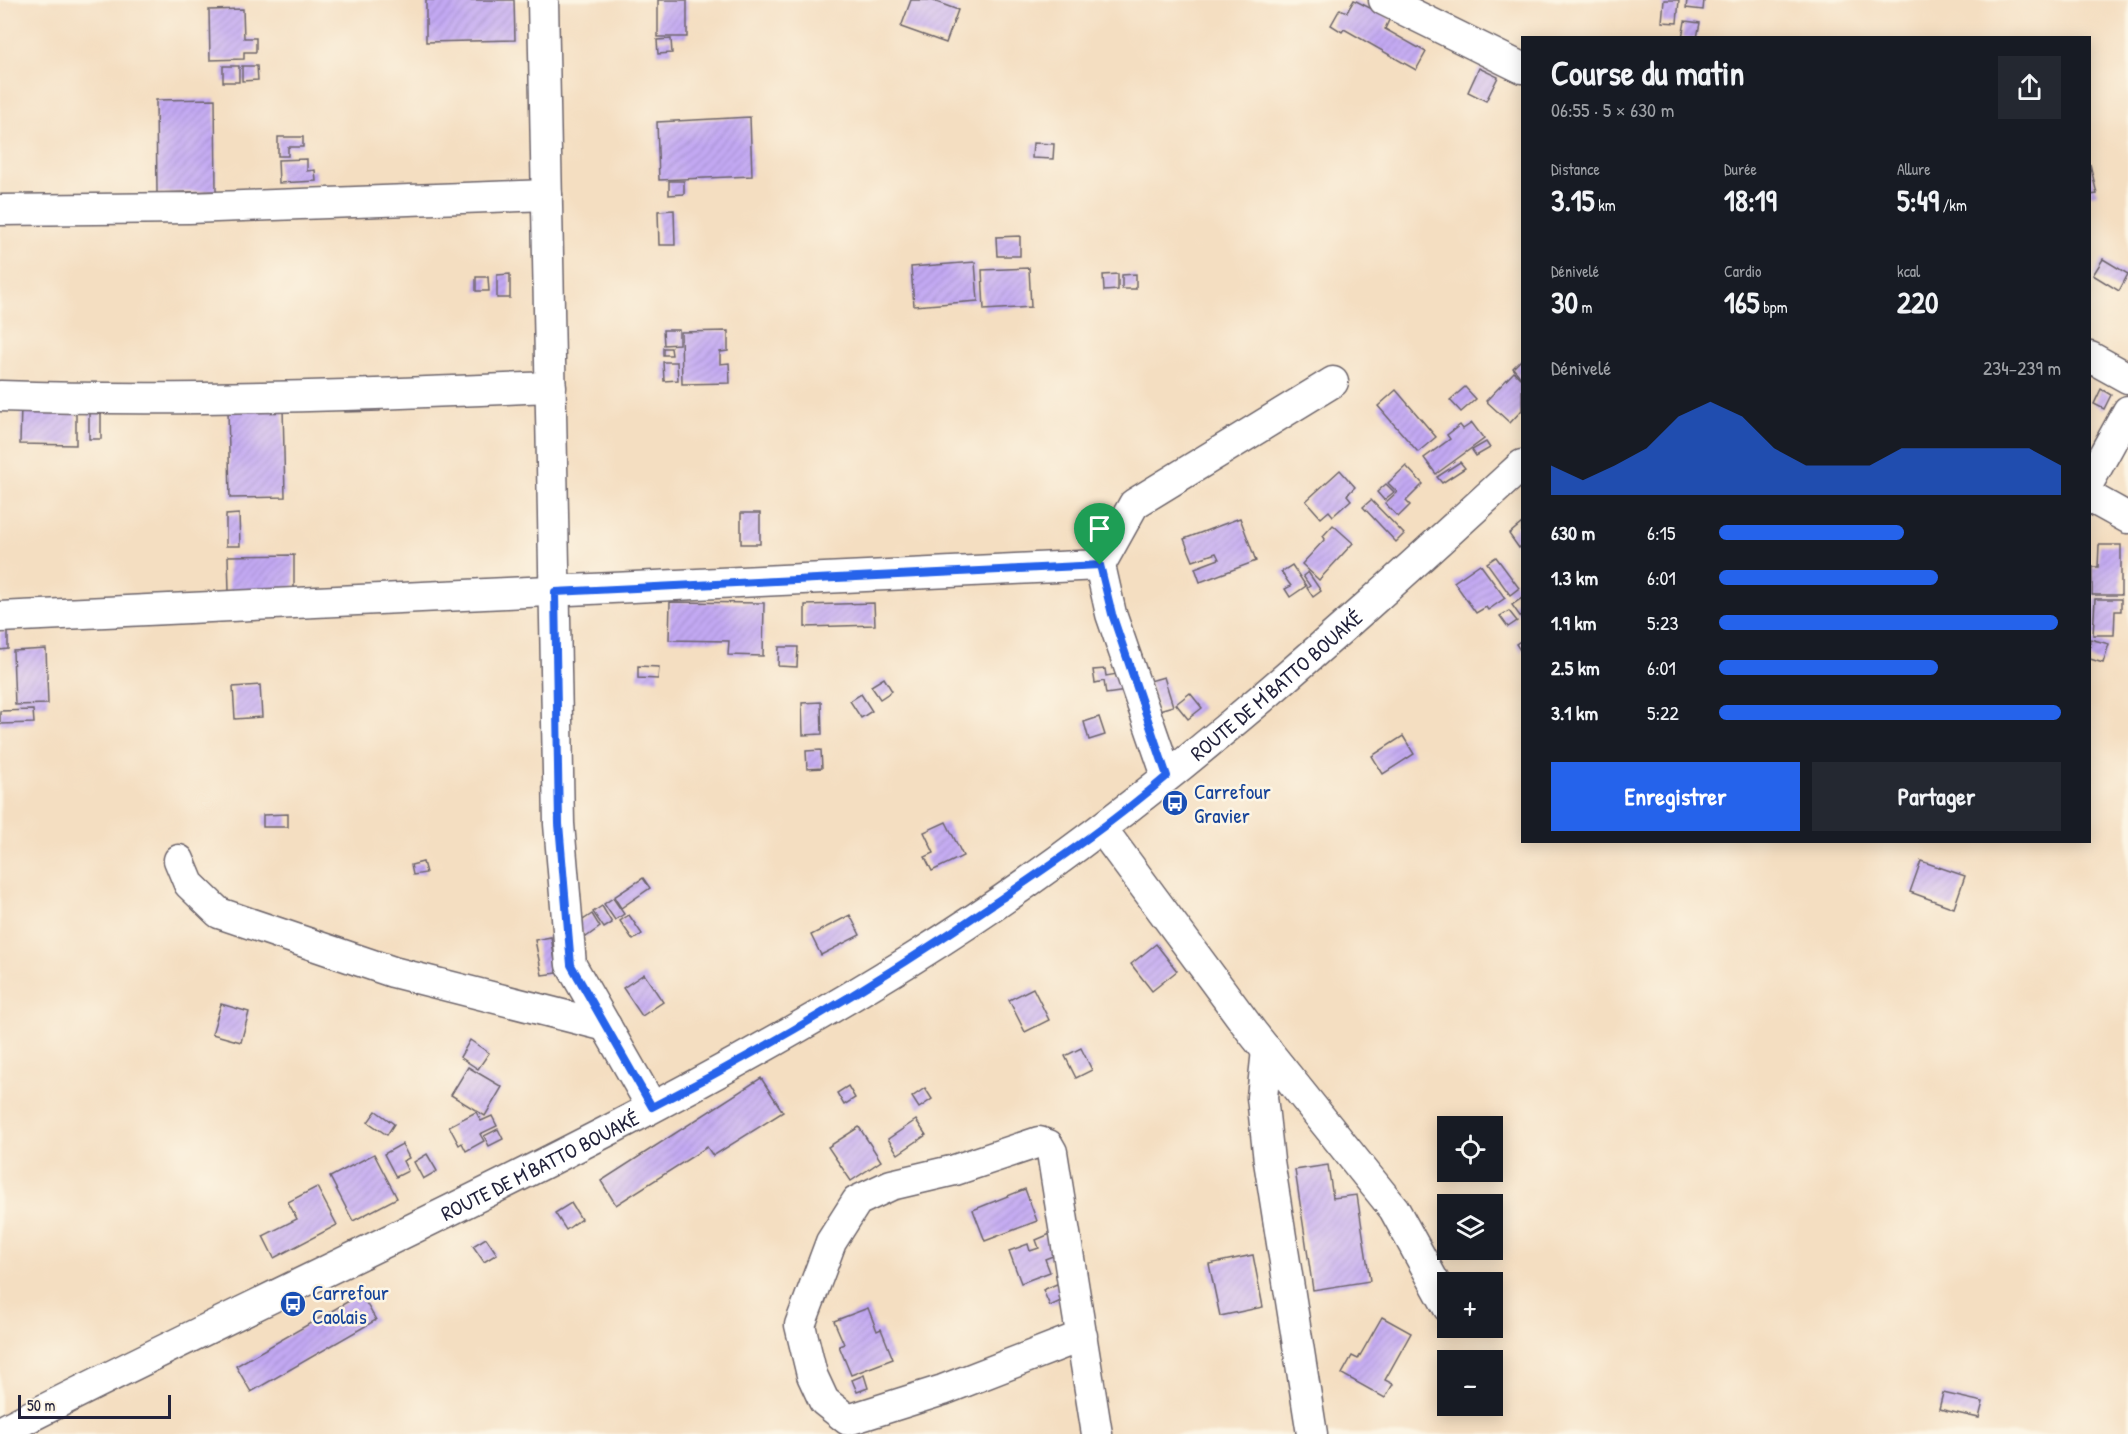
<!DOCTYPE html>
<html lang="fr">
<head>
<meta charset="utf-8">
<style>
	body { margin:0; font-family:"Patrick Hand",sans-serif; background:#242831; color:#f1f3f6; height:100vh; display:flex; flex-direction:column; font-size:22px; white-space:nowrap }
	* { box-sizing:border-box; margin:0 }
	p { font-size:20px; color:#9ea1a6 }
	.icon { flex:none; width:33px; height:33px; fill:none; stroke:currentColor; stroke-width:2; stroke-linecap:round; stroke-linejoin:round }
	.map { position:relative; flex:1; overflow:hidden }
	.drawer { position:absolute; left:1521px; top:36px; width:570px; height:807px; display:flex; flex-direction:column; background:#171b24; border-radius:0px; box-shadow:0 3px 15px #0003 }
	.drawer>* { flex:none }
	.tools { position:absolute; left:1437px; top:1116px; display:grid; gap:12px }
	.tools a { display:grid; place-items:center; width:66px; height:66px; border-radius:0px; background:#171b24; box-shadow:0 3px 15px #0003; font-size:30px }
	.scale { position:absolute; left:18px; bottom:15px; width:153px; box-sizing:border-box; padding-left:6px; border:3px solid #22223b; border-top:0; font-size:16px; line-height:21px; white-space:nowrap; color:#22223b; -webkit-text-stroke:4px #fcf5e5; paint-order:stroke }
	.pin { position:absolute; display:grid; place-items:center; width:51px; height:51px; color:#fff; margin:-62px -26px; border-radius:50% 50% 50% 0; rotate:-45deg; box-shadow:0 0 6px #0007 }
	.pin .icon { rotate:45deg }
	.round { display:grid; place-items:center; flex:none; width:63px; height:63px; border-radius:0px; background:#242831 }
	.summary { display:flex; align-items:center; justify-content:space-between; height:102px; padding:0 30px }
	h1 { font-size:33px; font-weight:800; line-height:45px }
	.figures { display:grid; grid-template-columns:repeat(3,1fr); gap:9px; height:102px; padding:6px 30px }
	.figures div { display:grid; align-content:center }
	.figures b { font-size:30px; font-weight:800 }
	.figures small { font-size:16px; font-weight:400 }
	.figures p { font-size:16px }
	.chart { height:168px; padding:12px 30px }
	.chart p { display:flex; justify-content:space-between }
	.chart svg { width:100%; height:108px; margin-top:6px; fill:#2563eb; opacity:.7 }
	.button { display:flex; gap:12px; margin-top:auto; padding:12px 30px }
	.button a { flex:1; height:69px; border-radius:0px; background:#2563eb; color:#fff; font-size:24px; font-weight:800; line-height:69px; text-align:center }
	.button a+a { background:#242831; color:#f1f3f6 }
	ul { padding:0 30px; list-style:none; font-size:20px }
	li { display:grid; grid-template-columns:96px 72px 1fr; align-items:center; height:45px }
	li i { height:15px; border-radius:8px; background:#2563eb }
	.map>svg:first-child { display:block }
	.building { fill:url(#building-hatch) }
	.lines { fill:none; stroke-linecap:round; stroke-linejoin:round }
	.minor-casing { stroke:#6c646a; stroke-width:33 }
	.minor { stroke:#fff; stroke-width:30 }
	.route-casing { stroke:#fff; stroke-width:12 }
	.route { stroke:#2563eb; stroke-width:8 }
	.labels { text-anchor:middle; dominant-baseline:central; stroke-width:5; stroke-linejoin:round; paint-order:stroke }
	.street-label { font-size:21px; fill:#22223b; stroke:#fcf5e5 }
	.transit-label { font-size:21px; fill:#164399; stroke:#fcf5e5; text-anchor:start }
</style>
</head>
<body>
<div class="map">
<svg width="2128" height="1434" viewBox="0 0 2128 1434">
	<defs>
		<pattern id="building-hatch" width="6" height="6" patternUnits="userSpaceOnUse" patternTransform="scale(1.5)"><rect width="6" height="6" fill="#c3a9f3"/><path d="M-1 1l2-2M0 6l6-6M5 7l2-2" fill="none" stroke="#a791d1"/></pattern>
	</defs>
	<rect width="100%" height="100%" fill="#fcf5e5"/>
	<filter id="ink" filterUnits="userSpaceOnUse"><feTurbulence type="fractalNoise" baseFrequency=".0167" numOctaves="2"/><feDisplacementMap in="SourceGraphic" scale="12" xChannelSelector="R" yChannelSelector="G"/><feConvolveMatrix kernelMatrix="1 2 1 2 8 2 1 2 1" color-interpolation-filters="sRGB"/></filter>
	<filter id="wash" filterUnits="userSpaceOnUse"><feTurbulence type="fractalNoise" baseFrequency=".008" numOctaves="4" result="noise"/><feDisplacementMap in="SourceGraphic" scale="24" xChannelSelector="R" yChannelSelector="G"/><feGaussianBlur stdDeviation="1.35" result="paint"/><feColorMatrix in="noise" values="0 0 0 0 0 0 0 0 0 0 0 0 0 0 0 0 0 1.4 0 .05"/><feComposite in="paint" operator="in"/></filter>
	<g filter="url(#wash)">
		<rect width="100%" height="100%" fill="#f4dec1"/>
		<g id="blocks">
			<!-- building -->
			<g class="building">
				<polygon points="426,0 514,0 515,40 426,42"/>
				<rect x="658" y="0" width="29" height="37"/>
				<polygon points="911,0 931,0 958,10 946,43 901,27"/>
				<polygon points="1354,0 1390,18 1385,29 1426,52 1416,70 1344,29 1342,32 1331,25 1340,9 1347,12"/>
				<polygon points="1664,0 1679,0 1677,23 1662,22"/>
				<polygon points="1687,0 1704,0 1703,10 1686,8"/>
				<polygon points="243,9 244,38 256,38 256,52 244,52 244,59 210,60 209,10"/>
				<polygon points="1685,21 1700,23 1697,38 1682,38"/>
				<polygon points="671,39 672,53 658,54 657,40"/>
				<rect x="223" y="66" width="16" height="16"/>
				<polygon points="242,66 257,66 258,80 242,81"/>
				<polygon points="1479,68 1498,77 1486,101 1468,92"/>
				<polygon points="215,99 216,191 157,193 156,100"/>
				<polygon points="750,117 752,176 659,180 657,122"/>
				<polygon points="278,137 303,137 303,147 288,147 288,156 278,156"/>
				<polygon points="1033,143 1054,144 1053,159 1032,158"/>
				<polygon points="307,159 307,171 315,170 316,181 279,183 278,160"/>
				<polygon points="2090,164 2097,194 2090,195"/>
				<polygon points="669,181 684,181 684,194 669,195"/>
				<polygon points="674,210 675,245 659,245 658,211"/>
				<polygon points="1020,236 1020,256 997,256 996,237"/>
				<polygon points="2103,259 2128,274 2119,291 2093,275"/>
				<polygon points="975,262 978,301 914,306 911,267"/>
				<polygon points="1029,268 1031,307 984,310 982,270"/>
				<polygon points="510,274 510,298 497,298 497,275"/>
				<polygon points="1118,274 1118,290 1104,291 1103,275"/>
				<polygon points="1136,274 1136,289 1122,289 1122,275"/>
				<polygon points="476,277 488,277 489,291 476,291"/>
				<polygon points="663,330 679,330 679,344 664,345"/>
				<polygon points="728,331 728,351 720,352 720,364 729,363 730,383 682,384 681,332"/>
				<polygon points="663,348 671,348 672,355 663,355"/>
				<polygon points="1522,359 1522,379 1513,368"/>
				<polygon points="663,362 677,362 678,380 664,381"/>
				<polygon points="1514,372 1522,380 1522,410 1510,423 1486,401"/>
				<polygon points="1465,387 1476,399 1461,412 1450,400"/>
				<polygon points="2101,389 2111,395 2104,409 2094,404"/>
				<polygon points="1396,390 1436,437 1418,452 1378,406"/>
				<polygon points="345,400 380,400 380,411 345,412"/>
				<polygon points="21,405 76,406 76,445 20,444"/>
				<polygon points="283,407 285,497 230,498 228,409"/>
				<polygon points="101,410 101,439 89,439 89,411"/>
				<polygon points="1472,423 1484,439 1436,474 1424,458 1450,439 1447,435 1460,425 1463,429"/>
				<polygon points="1486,442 1490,448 1476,456 1472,450"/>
				<polygon points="1460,462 1465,468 1442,483 1437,477"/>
				<polygon points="1406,466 1423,484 1406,501 1410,505 1398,517 1385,503 1397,492 1388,483"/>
				<polygon points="1340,470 1355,487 1347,495 1351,500 1333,516 1329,511 1321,518 1306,501"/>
				<polygon points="1386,484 1394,492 1384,500 1377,492"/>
				<polygon points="1371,500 1404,534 1396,542 1363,507"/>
				<rect x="741" y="513" width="19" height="31"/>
				<polygon points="239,514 240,546 226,546 226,515"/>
				<polygon points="1240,518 1256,561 1200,582 1195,568 1219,559 1216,553 1193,561 1184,539"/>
				<polygon points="1522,523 1522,545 1519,548 1509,534"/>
				<polygon points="1333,525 1353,543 1319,580 1302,564 1325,539 1323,536"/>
				<polygon points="2099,545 2121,545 2121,595 2092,595 2092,567 2098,567"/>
				<polygon points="294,555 294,590 229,591 228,556"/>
				<polygon points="1496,557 1519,588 1510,595 1487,563"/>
				<polygon points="1480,564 1505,598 1488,610 1486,607 1476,613 1454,582"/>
				<polygon points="1292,565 1306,586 1290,597 1285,589 1291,586 1281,572"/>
				<polygon points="1308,572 1321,591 1313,597 1307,588 1310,586 1303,576"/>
				<polygon points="1522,598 1522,619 1512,605"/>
				<polygon points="2095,599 2121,599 2121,611 2115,611 2114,635 2093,635"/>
				<polygon points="670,602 764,603 763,656 728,655 729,641 669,640"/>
				<polygon points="874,603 875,625 805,627 805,605"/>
				<polygon points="1509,611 1517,621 1508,627 1500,616"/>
				<polygon points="0,632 8,632 8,649 0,650"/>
				<polygon points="2090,639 2109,644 2103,663 2090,659"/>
				<polygon points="1522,640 1522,653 1516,644"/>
				<polygon points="779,647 798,647 797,667 778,666"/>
				<polygon points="46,649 48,704 15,705 13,651"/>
				<polygon points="638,666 659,667 658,679 638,678"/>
				<polygon points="1105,669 1106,676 1123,673 1126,691 1106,694 1104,681 1095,683 1093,670"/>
				<polygon points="1164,677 1173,706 1159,710 1150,681"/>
				<polygon points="884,678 892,691 880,699 871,686"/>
				<polygon points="260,685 262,717 235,719 233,687"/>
				<polygon points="1190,693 1202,708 1188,719 1176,704"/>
				<polygon points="861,694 872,711 861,718 850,701"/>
				<polygon points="821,702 822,734 803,735 802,703"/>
				<polygon points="33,710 34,723 0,724 0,711"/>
				<polygon points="1099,717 1105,735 1089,740 1084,722"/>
				<polygon points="1403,736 1414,754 1383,774 1372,756"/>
				<polygon points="821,750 822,768 807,769 806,751"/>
				<polygon points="288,814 288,827 263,827 263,815"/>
				<polygon points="946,822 963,856 932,871 925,857 934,853 924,832"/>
				<polygon points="1921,861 1965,876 1954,908 1910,892"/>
				<polygon points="423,862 426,873 413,875 411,865"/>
				<polygon points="643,878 650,888 621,908 614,897"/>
				<polygon points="613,898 624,914 615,920 604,904"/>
				<polygon points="602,906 612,923 604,928 593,912"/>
				<polygon points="592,914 600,927 586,937 577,924"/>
				<polygon points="629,915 642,934 633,940 620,921"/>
				<polygon points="850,915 860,935 821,955 811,935"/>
				<polygon points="551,937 557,973 542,975 535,940"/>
				<polygon points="1156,944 1177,971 1152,991 1131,964"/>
				<polygon points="644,974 663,1002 642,1016 623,988"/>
				<polygon points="1033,988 1049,1020 1025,1032 1009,1000"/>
				<polygon points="221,1004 249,1012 241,1042 212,1034"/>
				<polygon points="470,1040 489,1053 478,1069 460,1057"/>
				<polygon points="1081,1048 1092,1070 1076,1078 1065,1056"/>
				<polygon points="468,1067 502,1087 485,1116 451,1095"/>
				<polygon points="761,1078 783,1112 713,1156 707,1147 616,1205 601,1181"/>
				<polygon points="848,1086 855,1098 844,1105 837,1093"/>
				<polygon points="925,1088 932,1099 919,1108 912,1097"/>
				<polygon points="376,1111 394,1124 387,1135 368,1122"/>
				<polygon points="476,1112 481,1121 492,1116 497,1126 480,1134 484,1141 466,1151 462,1143 459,1145 449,1126"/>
				<polygon points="916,1120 926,1135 898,1154 888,1139"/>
				<polygon points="859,1127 881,1161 851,1181 828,1147"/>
				<polygon points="498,1129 503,1139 489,1146 484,1136"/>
				<polygon points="402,1144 409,1158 403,1161 408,1171 396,1177 384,1154"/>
				<polygon points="374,1154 397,1198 353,1221 330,1177"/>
				<polygon points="427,1154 437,1171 423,1179 414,1162"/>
				<polygon points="1328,1165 1333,1198 1357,1195 1370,1281 1313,1290 1295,1170"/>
				<polygon points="317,1187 337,1225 274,1258 263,1236 297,1219 288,1202"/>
				<polygon points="1025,1189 1037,1221 985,1241 973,1210"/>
				<polygon points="571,1203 581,1219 566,1230 555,1213"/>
				<polygon points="1050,1234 1058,1254 1045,1259 1050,1272 1021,1283 1009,1251 1028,1244 1030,1251 1039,1248 1036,1240"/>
				<polygon points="486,1238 497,1254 484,1262 473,1246"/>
				<polygon points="1253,1255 1263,1307 1220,1316 1209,1264"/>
				<polygon points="1059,1283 1065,1299 1050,1306 1043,1290"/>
				<polygon points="361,1294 376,1320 251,1392 236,1366"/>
				<polygon points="868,1308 877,1331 881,1329 893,1359 851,1375 839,1346 844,1344 834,1321"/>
				<polygon points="1382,1317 1411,1333 1385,1380 1393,1384 1385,1398 1342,1374 1352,1356 1358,1359"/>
				<polygon points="864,1375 868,1388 857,1392 852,1380"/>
				<polygon points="1943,1393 1983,1402 1979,1418 1939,1409"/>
			</g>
		</g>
	</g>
	<g filter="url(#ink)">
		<use href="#blocks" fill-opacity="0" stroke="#6c646a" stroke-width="1.5"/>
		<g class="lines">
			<!-- minor casing -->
			<g class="minor-casing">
				<g id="minor">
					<polyline points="543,0 559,824 571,965 652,1107"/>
					<polyline points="1384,0 1522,68"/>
					<polyline points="0,210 189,208 547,195"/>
					<polyline points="2090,357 2128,378"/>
					<path d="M0,396C184,402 368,395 551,387"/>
					<polyline points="2090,480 2128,411"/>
					<polyline points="2090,497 2128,518"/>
					<polyline points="0,617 1100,565"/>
					<polyline points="1167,776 1111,614 1100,565 1134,504 1333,382"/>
					<polyline points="1102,829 1252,1032 1394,1209 1448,1307"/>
					<polyline points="179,860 189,884 219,913 393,972 606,1026"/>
					<polyline points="1267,1050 1262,1097 1269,1161 1312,1434"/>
					<polyline points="1082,1336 943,1390 848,1420 824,1401 812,1375 800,1325 831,1242 857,1201 891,1185 955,1170 1039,1142 1048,1145 1052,1152 1097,1434"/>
					<path id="s1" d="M0,1432C305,1275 623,1140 914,958C1136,820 1330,641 1522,465"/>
				</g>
			</g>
			<!-- minor -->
			<use href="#minor" class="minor"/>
		</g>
	</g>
	<g class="lines" filter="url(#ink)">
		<!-- route casing -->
		<g class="route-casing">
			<path id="route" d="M1100,565L1112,614L1167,776C1115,821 1059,859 1002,898C890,975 773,1045 652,1107L571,965L559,824L555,592Z"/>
		</g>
		<!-- route -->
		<use href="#route" class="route"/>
	</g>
	<!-- icons -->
	<defs>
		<g id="bus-disc" transform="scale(1.35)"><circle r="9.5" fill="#1a4fb4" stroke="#fcf5e5"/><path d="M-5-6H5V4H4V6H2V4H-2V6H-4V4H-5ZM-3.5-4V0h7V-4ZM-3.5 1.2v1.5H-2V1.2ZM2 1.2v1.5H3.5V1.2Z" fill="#fff"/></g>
	</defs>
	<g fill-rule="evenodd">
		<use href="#bus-disc" x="1175" y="803"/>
		<use href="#bus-disc" x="293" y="1304"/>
	</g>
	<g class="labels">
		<!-- street labels -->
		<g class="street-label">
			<text stroke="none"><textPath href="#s1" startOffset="1484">ROUTE DE M'BATTO BOUAKÉ</textPath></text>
			<text stroke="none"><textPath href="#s1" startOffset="602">ROUTE DE M'BATTO BOUAKÉ</textPath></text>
		</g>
		<!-- transit labels -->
		<g class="transit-label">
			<text x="1194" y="791">Carrefour<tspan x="1194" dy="24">Gravier</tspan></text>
			<text x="312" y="1292">Carrefour<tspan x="312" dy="24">Caolais</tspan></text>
		</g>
	</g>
</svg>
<div class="tools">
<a><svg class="icon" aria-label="locate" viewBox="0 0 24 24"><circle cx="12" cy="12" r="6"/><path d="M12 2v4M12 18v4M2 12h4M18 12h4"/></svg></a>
<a><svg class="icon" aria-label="layers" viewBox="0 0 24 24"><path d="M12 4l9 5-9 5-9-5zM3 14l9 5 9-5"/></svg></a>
<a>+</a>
<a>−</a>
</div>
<div class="scale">50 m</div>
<div class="pin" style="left:1100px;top:565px;background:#1e9e55"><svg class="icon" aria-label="arrive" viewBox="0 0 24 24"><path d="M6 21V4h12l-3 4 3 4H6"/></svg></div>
<section class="drawer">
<div class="summary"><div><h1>Course du matin</h1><p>06:55 · 5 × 630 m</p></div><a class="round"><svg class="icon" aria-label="share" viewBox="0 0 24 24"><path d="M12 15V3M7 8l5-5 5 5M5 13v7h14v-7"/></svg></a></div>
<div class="figures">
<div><p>Distance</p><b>3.15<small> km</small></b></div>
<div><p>Durée</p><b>18:19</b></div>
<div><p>Allure</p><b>5:49<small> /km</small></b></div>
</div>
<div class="figures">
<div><p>Dénivelé</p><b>30<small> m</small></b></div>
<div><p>Cardio</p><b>165<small> bpm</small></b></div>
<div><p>kcal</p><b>220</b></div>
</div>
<div class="chart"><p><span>Dénivelé</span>234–239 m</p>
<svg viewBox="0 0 160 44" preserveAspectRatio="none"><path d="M0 44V32L10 38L20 32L30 25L40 12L50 6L60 12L70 25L80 32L90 32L100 32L110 25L120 25L130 25L140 25L150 25L160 32V44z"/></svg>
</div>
<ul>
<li><b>630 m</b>6:15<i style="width:54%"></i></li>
<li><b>1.3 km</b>6:01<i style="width:64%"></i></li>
<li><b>1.9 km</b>5:23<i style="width:99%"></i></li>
<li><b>2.5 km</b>6:01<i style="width:64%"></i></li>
<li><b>3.1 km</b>5:22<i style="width:100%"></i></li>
</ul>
<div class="button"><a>Enregistrer</a><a>Partager</a></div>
</section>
</div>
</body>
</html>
